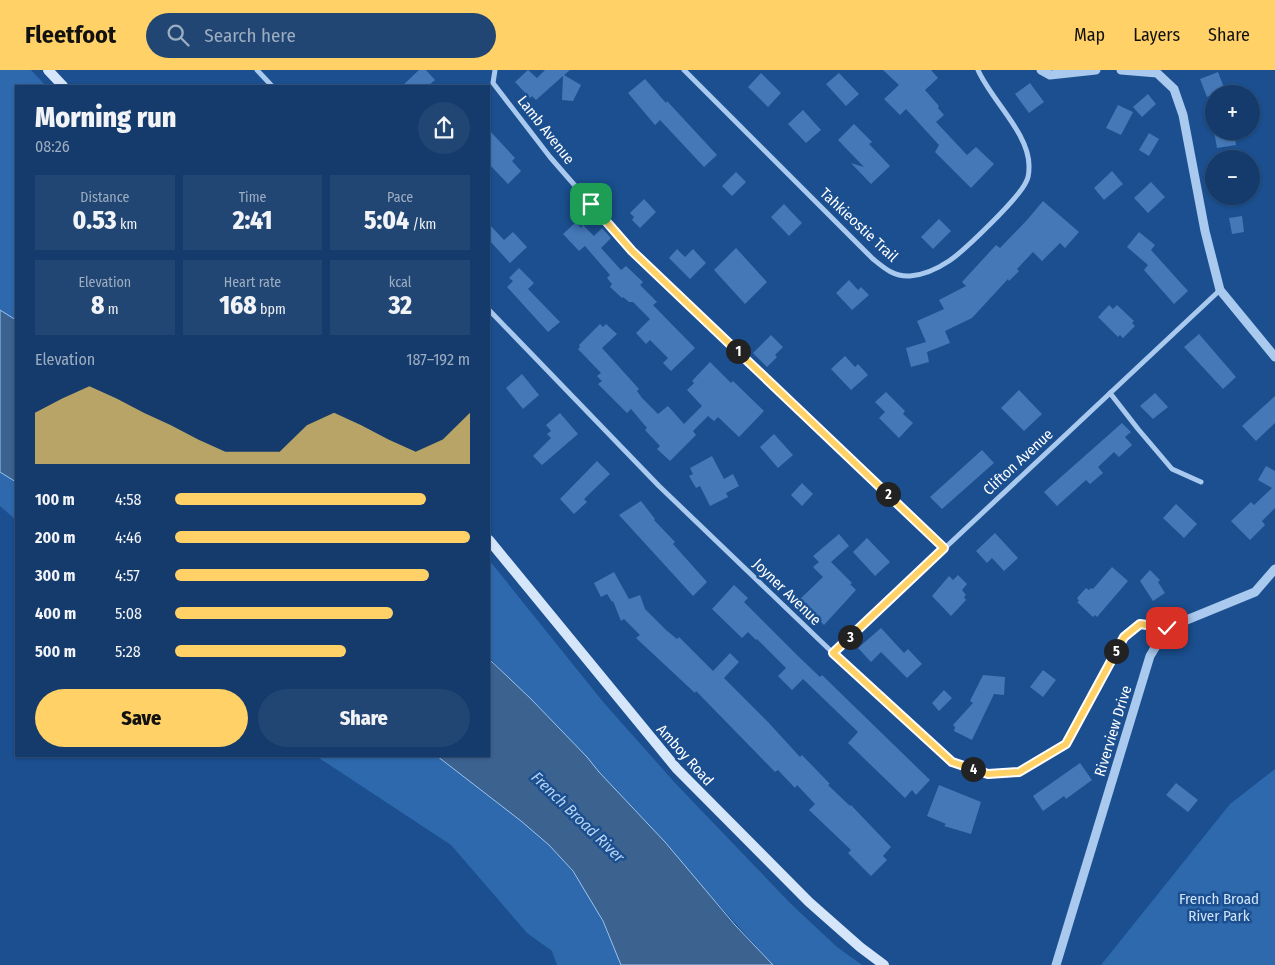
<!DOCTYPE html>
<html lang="en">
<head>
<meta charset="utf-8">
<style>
	body { margin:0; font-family:"Fira Sans Condensed",sans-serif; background:#214673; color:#f1f3f6; height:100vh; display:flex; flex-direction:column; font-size:19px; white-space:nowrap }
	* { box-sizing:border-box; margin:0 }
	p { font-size:16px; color:#9dadc1 }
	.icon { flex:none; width:28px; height:28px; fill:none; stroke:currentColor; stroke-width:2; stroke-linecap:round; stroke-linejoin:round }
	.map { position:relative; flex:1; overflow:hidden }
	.drawer { position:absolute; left:15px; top:15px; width:475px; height:672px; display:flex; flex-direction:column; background:#143b6b; border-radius:0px; box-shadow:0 1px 4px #0004,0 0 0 1px #33557e }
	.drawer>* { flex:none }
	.controls { position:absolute; left:1205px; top:15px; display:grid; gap:10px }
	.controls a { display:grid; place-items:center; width:55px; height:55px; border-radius:50%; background:#143b6b; box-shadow:0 1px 4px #0004,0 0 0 1px #33557e; font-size:25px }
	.pin { position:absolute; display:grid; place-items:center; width:42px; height:42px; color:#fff; margin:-21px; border-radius:10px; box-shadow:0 2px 8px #0006 }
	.km { position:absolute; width:25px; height:25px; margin:-12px; border-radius:50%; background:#222; color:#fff; font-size:14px; line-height:25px; text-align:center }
	.round { display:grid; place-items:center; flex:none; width:52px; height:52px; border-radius:26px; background:#214673 }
	.head { display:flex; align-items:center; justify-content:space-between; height:85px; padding:0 20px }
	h1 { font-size:28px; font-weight:800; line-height:38px }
	.stats { display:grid; grid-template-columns:repeat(3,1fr); gap:8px; height:85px; padding:5px 20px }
	.stats div { display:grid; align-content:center; border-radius:0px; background:#214673; text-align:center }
	.stats b { font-size:25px; font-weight:800 }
	.stats small { font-size:14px; font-weight:400 }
	.stats p { font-size:14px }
	.chart { height:140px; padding:10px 20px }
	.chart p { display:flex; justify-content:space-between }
	.chart svg { width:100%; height:90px; margin-top:5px; fill:#ffd166; opacity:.7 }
	.button { display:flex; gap:10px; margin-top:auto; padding:10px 20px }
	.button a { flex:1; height:58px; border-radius:30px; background:#ffd166; color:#111; font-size:20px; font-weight:800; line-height:58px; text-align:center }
	.button a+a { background:#214673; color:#f1f3f6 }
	ul { padding:0 20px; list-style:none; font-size:16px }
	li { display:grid; grid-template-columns:80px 60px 1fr; align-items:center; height:38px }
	li i { height:12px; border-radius:6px; background:#ffd166 }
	header { display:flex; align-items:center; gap:30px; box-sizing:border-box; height:70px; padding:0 25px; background:#ffd166; color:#111 }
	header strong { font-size:24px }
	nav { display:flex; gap:28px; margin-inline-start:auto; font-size:18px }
	.search { width:350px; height:45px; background:#214673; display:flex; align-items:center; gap:12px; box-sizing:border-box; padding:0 18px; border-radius:28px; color:#9dadc1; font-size:19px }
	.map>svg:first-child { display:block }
	.green { fill:#2e69ad }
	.water { fill:#3c6290; stroke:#9cc4f0 }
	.building { fill:#4478b7 }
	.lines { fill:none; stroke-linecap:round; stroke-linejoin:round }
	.minor { stroke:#a9c9ee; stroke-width:5 }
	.tertiary { stroke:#a9c9ee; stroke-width:9 }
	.secondary { stroke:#d6e6fa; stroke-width:10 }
	.route-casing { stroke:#fff; stroke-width:10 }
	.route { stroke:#ffd166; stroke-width:6 }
	.labels { text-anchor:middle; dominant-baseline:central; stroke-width:5; stroke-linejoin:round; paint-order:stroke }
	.street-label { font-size:15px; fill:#fff; stroke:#1b4f8f }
	.park-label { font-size:15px; fill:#cfe3fa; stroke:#1b4f8f }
	.water-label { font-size:16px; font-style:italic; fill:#b5d3f5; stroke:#1b4f8f }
</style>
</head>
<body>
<header>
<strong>Fleetfoot</strong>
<div class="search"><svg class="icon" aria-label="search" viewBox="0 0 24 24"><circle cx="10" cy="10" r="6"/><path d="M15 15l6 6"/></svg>Search here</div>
<nav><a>Map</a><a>Layers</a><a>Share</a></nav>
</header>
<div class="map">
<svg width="1275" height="895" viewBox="0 0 1275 895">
	<rect width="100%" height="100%" fill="#1b4f8f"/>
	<!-- green -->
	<g class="green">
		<polygon points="0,0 31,0 46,16 16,16 16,250 0,240"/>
		<polygon points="0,402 16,412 16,450 0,436"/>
		<polygon points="489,490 604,633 676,714 790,833 837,877 862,895 773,895 615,719 489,587"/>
		<path d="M316,686H437L442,690C486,724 538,756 572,801C594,828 608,863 621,895H557L552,881L527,863L451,775Z"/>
		<polygon points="1275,699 1275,895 1101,895 1230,734"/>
	</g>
	<!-- water -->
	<g class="water">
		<polygon points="0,240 16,250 16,412 0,402"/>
		<polygon points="489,589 531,629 587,687 599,702 665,772 735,855 773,895 621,895 603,851 573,801 549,775 521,751 437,686 489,686"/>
	</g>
	<!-- building -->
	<g class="building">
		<polygon points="419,0 426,0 435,10 428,16 402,16"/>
		<polygon points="528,0 537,8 545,0 570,0 564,5 581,15 573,31 562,30 563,6 536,30 532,26 530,28 515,12"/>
		<polygon points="883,0 931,0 938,8 925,20 939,36 938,38 944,45 936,52 967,85 976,77 994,94 971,118 935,82 939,75 906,39 900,45 884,29 899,15"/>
		<polygon points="1218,2 1225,20 1207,27 1200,9"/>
		<polygon points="761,3 781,23 768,37 748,17"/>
		<polygon points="839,3 859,24 846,36 826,14"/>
		<polygon points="645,9 666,33 667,31 717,85 704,97 660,50 655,55 628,23"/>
		<polygon points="1030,13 1044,32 1029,43 1015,24"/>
		<polygon points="1148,24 1156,34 1142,47 1133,37"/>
		<polygon points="1118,35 1133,42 1121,65 1106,58"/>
		<polygon points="803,40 821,60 806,73 788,54"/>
		<polygon points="854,54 872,72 869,74 890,96 871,114 851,93 864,97 838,70"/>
		<polygon points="489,60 515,88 512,91 521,101 508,114 489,94"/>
		<polygon points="1214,61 1234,61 1236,75 1217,78"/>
		<polygon points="1149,63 1159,69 1149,86 1139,80"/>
		<polygon points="1112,101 1123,114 1104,130 1094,118"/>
		<polygon points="736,102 746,112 732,126 722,116"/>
		<polygon points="1151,112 1165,127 1148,143 1134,128"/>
		<polygon points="644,129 656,142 640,158 632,150 634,147 630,143"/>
		<polygon points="1043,131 1079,162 1065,178 1060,173 1042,191 1033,182 1017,199 1019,201 1009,211 1008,209 972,248 945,261 950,273 927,282 929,292 911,297 906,278 926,272 917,251 944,239 939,230 966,216 962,212 996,175 1000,178 1027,150"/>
		<polygon points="784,134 802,153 789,166 771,147"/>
		<polygon points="1242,146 1244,162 1232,164 1229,148"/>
		<polygon points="939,149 951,161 933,179 921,167"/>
		<polygon points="576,152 581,158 583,155 594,166 602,158 611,168 601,178 621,200 626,196 643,212 640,215 657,232 653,235 695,278 671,301 663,293 668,288 650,270 646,274 636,263 650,249 633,232 629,232 623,227 622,228 610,217 612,214 607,208 610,205 585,176 579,181 563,164"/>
		<polygon points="489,154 504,170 513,162 527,177 510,193 489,170"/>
		<polygon points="1139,162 1155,175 1151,180 1188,221 1174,234 1144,200 1148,195 1127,177"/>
		<polygon points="736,178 767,212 745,234 714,200"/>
		<polygon points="677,179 685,187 693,179 706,193 690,209 669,188"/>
		<polygon points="519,198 534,213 528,219 560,252 548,262 507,217 513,211 509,208"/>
		<polygon points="849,210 858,220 861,217 869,225 852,240 836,223"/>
		<polygon points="1109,235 1113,239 1117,235 1134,251 1132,253 1135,256 1123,268 1120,265 1118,267 1098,247"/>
		<polygon points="600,254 603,257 606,254 617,264 602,278 639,319 637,321 642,328 658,344 668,336 684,354 702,336 687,320 694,313 692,311 710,292 731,313 733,311 764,341 739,367 718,347 714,351 708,346 693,361 696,365 670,391 657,379 660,376 645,360 647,358 631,339 627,343 598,314 602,311 597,306 601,303 578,279 580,277 579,275"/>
		<polygon points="1199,264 1236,307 1223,319 1184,277"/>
		<polygon points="771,265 783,277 775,285 777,287 767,297 753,283"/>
		<polygon points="845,286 855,297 858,294 868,305 851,320 831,299"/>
		<polygon points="522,304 539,325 523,339 506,318"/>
		<polygon points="1019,320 1042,344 1024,361 1001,338"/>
		<polygon points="886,322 905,341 903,344 913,353 899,368 879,348 885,342 875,332"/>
		<polygon points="1155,323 1168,337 1153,349 1140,336"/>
		<polygon points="1275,326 1275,353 1256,371 1242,356"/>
		<polygon points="560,343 578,364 542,395 533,386 551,368 547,364 551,361 546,355"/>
		<polygon points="1122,353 1131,362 1125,367 1132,375 1119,387 1114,382 1098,397 1103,403 1090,414 1086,410 1057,436 1044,422"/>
		<polygon points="774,364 793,385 778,398 760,377"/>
		<polygon points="982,380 994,393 942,439 930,427"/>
		<polygon points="712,386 724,409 733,404 739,416 726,423 728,427 710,436 700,416 696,418 689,406 693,404 690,398"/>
		<polygon points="597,391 610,404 584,429 587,432 574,444 560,429"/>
		<polygon points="1266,396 1275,401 1275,438 1262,451 1265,455 1250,470 1231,451 1251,432 1254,435 1272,418 1258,410"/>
		<polygon points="802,413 813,424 802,436 791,425"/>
		<polygon points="641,431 655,449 654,450 675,472 673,474 707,512 693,526 619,445"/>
		<polygon points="1176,434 1197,454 1184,468 1163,448"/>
		<polygon points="995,463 1018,488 1004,501 992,488 987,493 976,481"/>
		<polygon points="839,464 849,476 831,492 852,513 850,514 856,520 824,555 799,530 823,507 813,497 819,492 813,486"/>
		<polygon points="867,468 890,492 875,506 853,482"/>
		<polygon points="1112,497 1128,511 1097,547 1095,545 1093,547 1077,532 1079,531 1077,528 1086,518 1089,520 1091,518 1093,519"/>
		<polygon points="1150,500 1160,510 1158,512 1165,523 1153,531 1140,511"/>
		<polygon points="614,502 629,529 640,525 645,539 666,560 677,569 679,567 713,601 730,583 739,592 724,608 768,652 800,687 802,685 830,714 828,715 850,736 851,735 891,777 883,786 887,790 871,806 848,783 851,780 809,740 815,734 797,715 795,718 778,700 775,702 696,621 695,623 636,568 640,565 624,549 621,551 613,531 612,532 607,524 601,527 594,513"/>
		<polygon points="958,505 967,514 962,520 966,525 964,527 966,530 951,546 932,526 949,506 953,510"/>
		<polygon points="734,515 748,528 744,532 798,586 820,607 822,605 930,710 916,725 912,720 905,728 848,673 858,662 803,609 792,620 778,606 786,598 757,569 756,570 748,562 742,568 712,539"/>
		<polygon points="881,558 904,583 908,579 922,594 907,608 881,582 871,592 858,578"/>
		<polygon points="1043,600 1056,610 1043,627 1030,617"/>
		<polygon points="983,605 1005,607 1004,625 994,624 972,670 954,661 955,657 953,655 973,633 970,631"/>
		<polygon points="944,620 952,628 939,641 932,633"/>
		<polygon points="1080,693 1092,710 1066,729 1064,726 1043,741 1033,726"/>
		<polygon points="1176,713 1198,730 1188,742 1166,725"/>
		<polygon points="939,715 981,732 971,764 944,756 946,754 927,746"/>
	</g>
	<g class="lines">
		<!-- minor -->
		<g class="minor">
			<polyline points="257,0 272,16"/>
			<polyline points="495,0 493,13 550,87 632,181 944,478"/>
			<path d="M684,0L873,189C884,198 894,207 910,206C924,205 937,199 949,191C964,181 1019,128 1026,112C1028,109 1029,101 1029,97C1030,64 991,30 978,0"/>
			<polyline points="489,240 659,416 833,583 952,692 989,704 1019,702 1067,674 1124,567 1139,554 1167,558"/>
			<polyline points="1110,323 1138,359 1172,399 1201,412"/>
			<polyline points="833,583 1220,220"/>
		</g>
		<!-- tertiary -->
		<g class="tertiary">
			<polyline points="1041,0 1050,5 1096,0"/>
			<polyline points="1121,0 1157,3 1174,19 1183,45 1205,161 1220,220 1275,287"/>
			<polyline points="1056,895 1150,586 1167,558 1255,522 1275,499"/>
		</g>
		<!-- secondary -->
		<g class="secondary">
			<polyline points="48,0 63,16"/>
			<polyline points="489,470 677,699 809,832 860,877 884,895"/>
		</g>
	</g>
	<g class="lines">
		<!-- route casing -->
		<g class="route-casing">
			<polyline id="route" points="591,134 632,181 944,478 833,583 952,692 988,704 1019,702 1066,674 1124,567 1140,554 1167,558"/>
		</g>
		<!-- route -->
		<use href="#route" class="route"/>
	</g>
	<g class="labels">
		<!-- street labels -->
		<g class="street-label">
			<text transform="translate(546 60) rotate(52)">Lamb Avenue</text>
			<text transform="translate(859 155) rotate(43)">Tahkieostie Trail</text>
			<text transform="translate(1018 392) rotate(-43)">Clifton Avenue</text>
			<text transform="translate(787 522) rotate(44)">Joyner Avenue</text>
			<text transform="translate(1113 661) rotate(-73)">Riverview Drive</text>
			<text transform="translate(685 685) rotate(48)">Amboy Road</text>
		</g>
		<!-- park labels -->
		<g class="park-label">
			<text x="1219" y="829">French Broad<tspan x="1219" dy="17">River Park</tspan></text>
		</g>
		<!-- water labels -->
		<g class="water-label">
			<text transform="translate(578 747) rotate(44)">French Broad River</text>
		</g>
	</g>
</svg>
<div class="controls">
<a>+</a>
<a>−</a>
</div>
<div class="pin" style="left:591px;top:134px;background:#1e9e55"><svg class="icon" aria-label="arrive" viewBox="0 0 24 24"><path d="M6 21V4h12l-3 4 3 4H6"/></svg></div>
<div class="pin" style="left:1167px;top:558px;background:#d93025"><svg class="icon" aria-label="check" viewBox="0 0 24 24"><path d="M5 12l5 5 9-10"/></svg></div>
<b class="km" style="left:738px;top:281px">1</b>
<b class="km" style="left:888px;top:424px">2</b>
<b class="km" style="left:850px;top:567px">3</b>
<b class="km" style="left:973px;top:699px">4</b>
<b class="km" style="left:1116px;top:581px">5</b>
<section class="drawer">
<div class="head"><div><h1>Morning run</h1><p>08:26</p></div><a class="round"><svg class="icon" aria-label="share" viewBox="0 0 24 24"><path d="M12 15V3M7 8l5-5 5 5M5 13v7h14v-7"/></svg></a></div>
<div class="stats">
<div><p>Distance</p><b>0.53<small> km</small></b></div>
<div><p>Time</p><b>2:41</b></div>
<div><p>Pace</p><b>5:04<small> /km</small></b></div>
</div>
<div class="stats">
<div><p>Elevation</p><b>8<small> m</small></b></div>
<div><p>Heart rate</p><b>168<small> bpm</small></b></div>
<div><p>kcal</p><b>32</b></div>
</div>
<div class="chart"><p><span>Elevation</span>187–192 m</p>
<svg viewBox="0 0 160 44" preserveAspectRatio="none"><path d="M0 44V19L10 12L20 6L30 12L40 19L50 25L60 32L70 38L80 38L90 38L100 25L110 19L120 25L130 32L140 38L150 32L160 19V44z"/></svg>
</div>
<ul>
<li><b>100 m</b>4:58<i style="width:85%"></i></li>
<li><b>200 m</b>4:46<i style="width:100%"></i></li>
<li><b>300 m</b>4:57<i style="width:86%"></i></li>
<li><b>400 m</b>5:08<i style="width:74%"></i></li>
<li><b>500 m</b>5:28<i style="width:58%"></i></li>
</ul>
<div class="button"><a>Save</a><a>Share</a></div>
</section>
</div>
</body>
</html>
